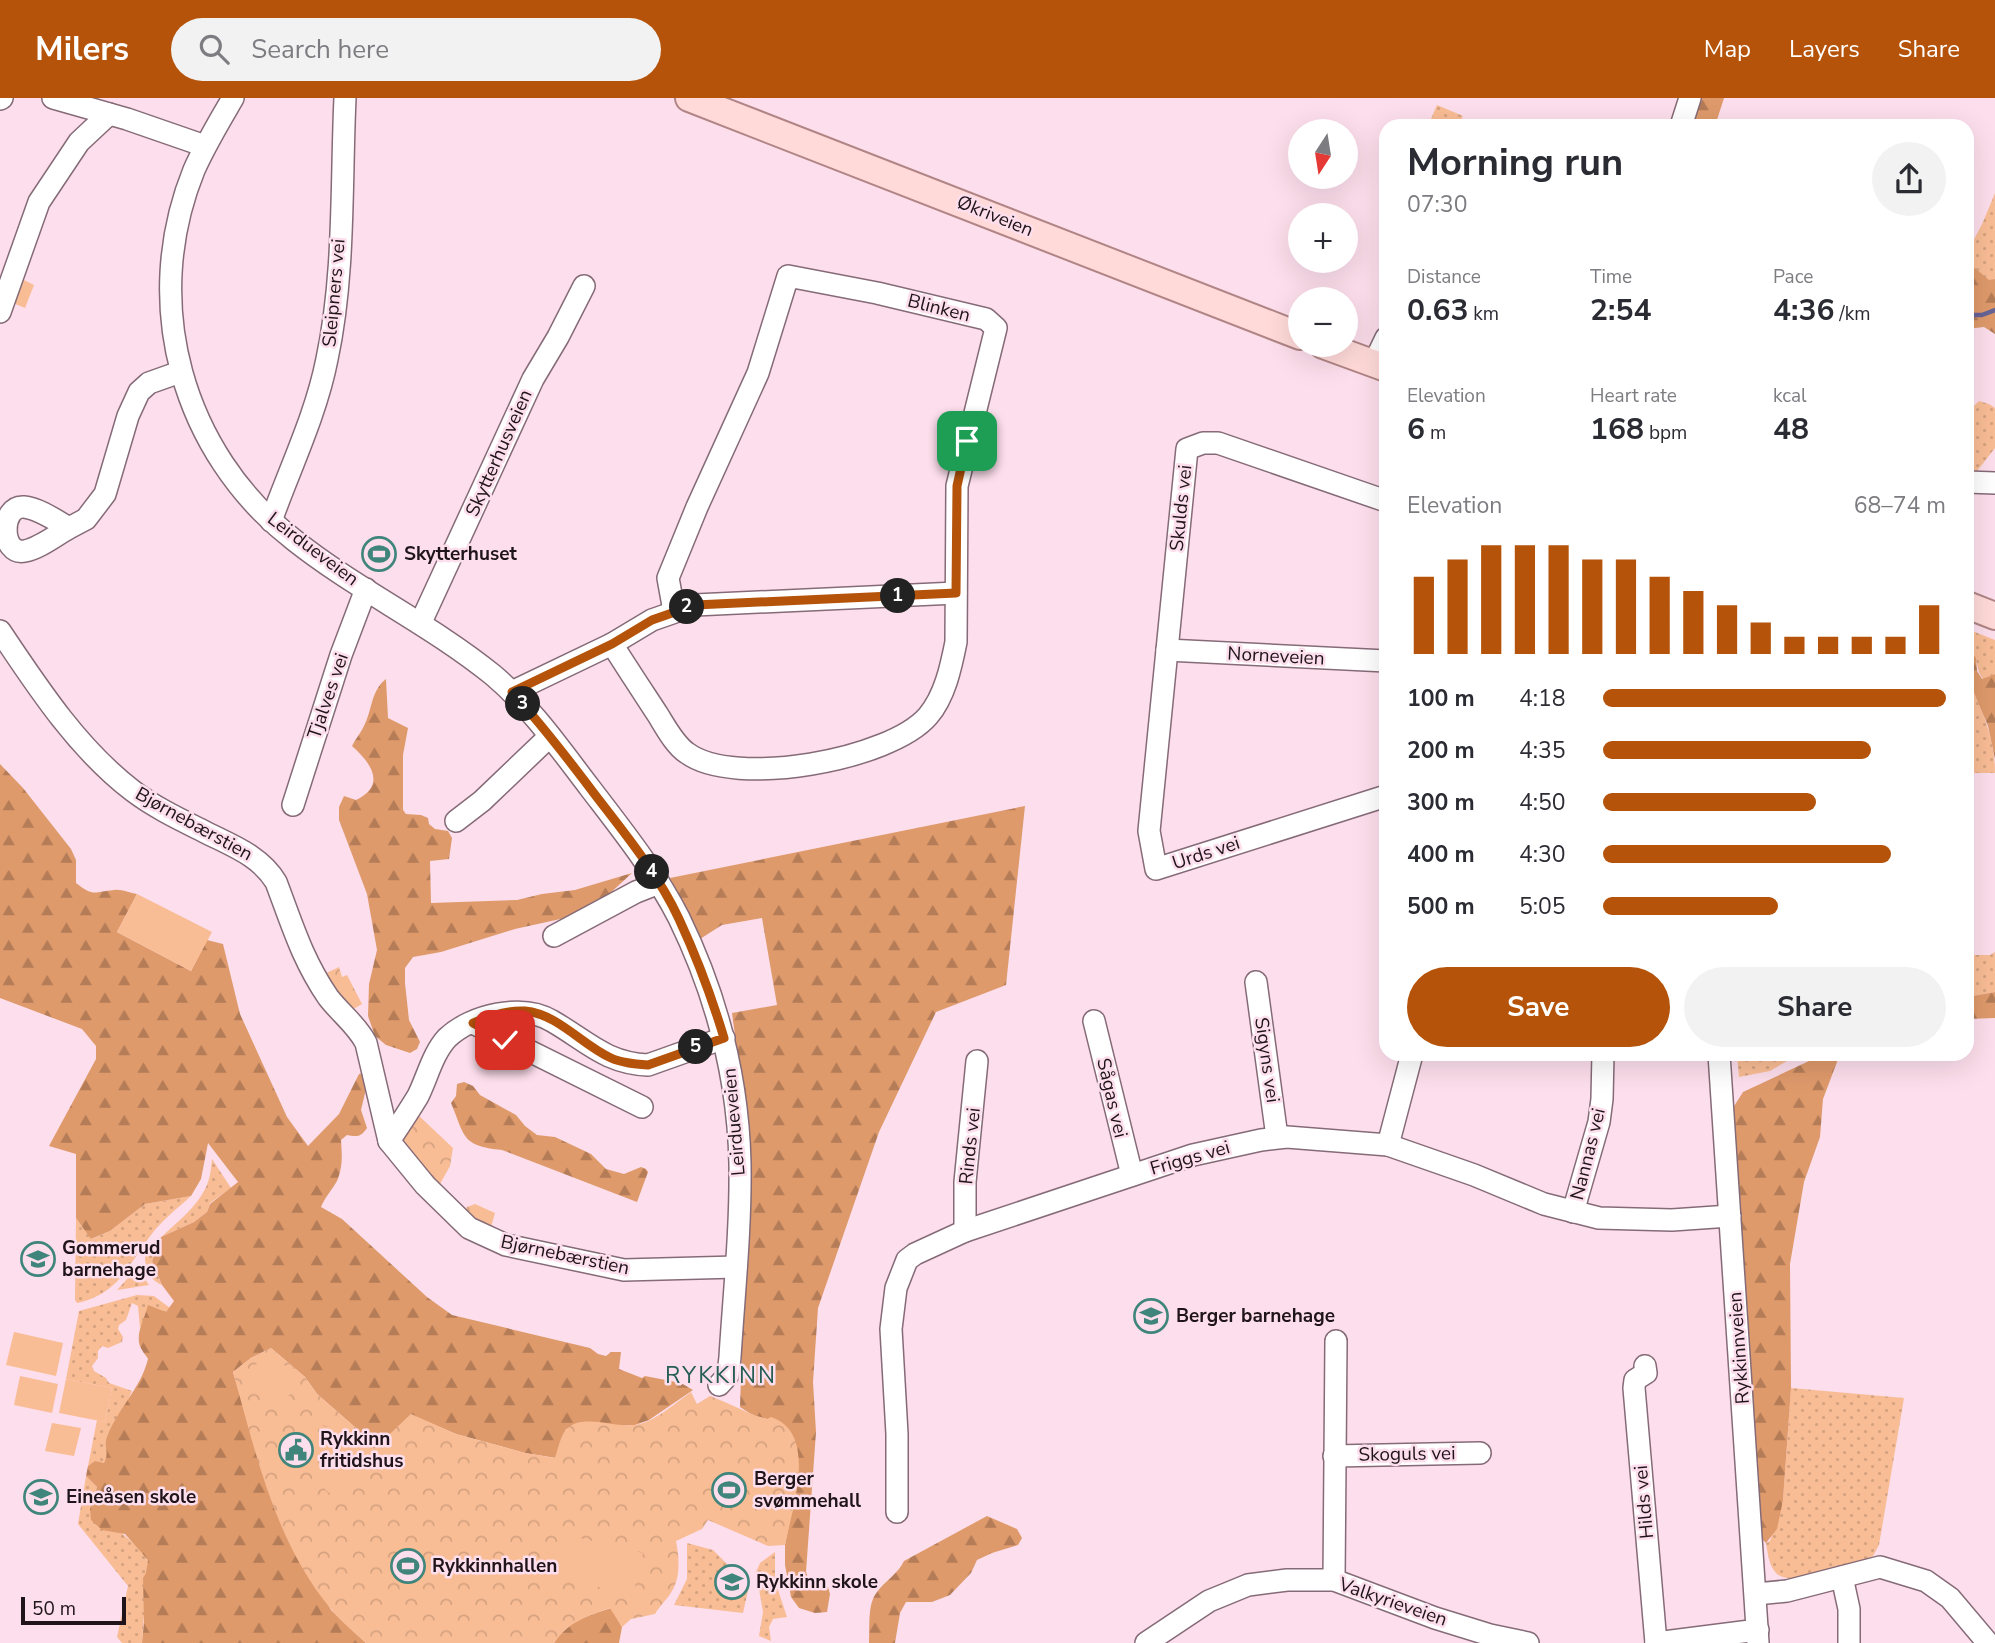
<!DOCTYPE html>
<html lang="en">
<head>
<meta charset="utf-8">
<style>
	body { margin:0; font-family:"Nunito Sans",sans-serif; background:#f2f2f3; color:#2b2b33; height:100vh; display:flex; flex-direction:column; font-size:26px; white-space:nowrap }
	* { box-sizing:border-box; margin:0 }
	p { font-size:23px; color:#7c7c81 }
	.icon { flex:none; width:38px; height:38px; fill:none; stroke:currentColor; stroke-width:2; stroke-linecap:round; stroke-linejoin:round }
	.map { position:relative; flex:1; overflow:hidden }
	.side { position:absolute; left:1379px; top:21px; width:595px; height:942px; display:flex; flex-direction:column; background:#fff; border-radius:21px; box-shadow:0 7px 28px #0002 }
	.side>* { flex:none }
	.needle { width:46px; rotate:192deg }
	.tools { position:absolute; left:1288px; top:21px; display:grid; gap:14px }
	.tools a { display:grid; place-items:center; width:70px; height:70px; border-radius:50%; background:#fff; box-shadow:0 7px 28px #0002; font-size:35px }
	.scale { position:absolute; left:21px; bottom:18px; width:105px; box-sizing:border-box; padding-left:7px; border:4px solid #1f1419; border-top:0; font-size:19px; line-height:24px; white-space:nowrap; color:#1f1419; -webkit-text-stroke:5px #fddeec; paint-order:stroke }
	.pin { position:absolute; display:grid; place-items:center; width:60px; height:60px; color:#fff; margin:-30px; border-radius:14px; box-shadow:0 4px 10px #0006 }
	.km { position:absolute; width:35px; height:35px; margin:-18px; border-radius:50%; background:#222; color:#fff; font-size:19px; line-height:35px; text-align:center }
	.round { display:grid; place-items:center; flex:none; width:74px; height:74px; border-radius:37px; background:#f2f2f3 }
	.headline { display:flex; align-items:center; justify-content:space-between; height:119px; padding:0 28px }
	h1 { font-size:38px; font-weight:700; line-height:52px }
	.stats { display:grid; grid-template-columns:repeat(3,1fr); gap:10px; height:119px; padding:7px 28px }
	.stats div { display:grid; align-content:center }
	.stats b { font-size:30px; font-weight:700 }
	.stats small { font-size:19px; font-weight:400 }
	.stats p { font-size:19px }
	.chart { height:196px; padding:14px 28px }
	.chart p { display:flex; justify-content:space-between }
	.chart svg { width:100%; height:126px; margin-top:7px; stroke:#b45309; stroke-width:6 }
	.action { display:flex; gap:14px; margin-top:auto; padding:14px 28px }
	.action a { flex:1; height:80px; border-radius:42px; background:#b45309; color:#fff; font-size:28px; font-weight:700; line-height:80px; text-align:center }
	.action a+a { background:#f2f2f3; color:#2b2b33 }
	ul { padding:0 28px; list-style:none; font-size:23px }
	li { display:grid; grid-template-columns:112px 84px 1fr; align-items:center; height:52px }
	li i { height:18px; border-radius:9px; background:#b45309 }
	header { display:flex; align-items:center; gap:42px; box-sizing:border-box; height:98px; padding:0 35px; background:#b45309; color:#fff }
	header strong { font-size:33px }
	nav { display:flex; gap:38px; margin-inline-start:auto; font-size:24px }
	.search { width:490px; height:63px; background:#f2f2f3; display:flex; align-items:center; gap:18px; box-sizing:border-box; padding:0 24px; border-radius:38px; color:#7c7c81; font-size:26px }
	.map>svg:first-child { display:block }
	.grass { fill:url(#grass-dots) }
	.forest { fill:url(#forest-firs) }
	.park { fill:url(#park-crowns) }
	.garden { fill:#f9bd95 }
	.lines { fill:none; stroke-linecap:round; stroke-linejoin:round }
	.stream { stroke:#676497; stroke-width:4.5 }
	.minor-casing { stroke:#856b77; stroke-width:24 }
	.major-casing { stroke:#b18585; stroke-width:30 }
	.minor { stroke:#fff; stroke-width:21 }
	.major { stroke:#ffdad9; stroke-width:26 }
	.route-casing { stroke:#fff; stroke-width:14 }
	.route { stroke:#b45309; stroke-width:9 }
	.labels { text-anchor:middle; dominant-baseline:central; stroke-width:5; stroke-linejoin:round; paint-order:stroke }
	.street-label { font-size:19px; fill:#1f1419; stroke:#fddeec }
	.poi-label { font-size:19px; font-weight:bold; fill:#1f1419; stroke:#fddeec; text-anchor:start }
	.quarter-label { font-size:23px; letter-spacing:2px; fill:#265e56; stroke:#fddeec }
</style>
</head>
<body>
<header>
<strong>Milers</strong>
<div class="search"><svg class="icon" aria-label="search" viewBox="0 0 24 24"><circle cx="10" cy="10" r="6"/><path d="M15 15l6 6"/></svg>Search here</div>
<nav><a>Map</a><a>Layers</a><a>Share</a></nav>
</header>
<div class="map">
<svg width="1995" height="1545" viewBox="0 0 1995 1545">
	<defs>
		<pattern id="grass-dots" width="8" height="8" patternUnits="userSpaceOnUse" patternTransform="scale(1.75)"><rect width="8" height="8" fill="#f9bd95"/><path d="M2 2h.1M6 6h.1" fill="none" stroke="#d5a280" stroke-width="1.8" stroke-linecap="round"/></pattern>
		<pattern id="forest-firs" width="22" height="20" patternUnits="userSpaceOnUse" patternTransform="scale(1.75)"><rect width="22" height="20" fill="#df9a6b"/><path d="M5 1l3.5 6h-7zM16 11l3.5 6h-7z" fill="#b47c57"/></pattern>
		<pattern id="park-crowns" width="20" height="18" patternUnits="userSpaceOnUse" patternTransform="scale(1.75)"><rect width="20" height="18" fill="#f9bd95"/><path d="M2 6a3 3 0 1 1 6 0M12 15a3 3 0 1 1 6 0" fill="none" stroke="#d5a280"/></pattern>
	</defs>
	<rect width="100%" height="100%" fill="#fddeec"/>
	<!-- grass -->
	<g class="grass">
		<polygon points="1437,7 1463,18 1458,28 1428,28"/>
		<polygon points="1995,95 1995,181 1989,183 1970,166 1967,167 1967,155 1983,124"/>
		<polygon points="1979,303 1989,306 1995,310 1995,350 1974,377 1967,379 1967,315"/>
		<path d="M1967,531L1995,542V576L1983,581C1977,573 1978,567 1975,559C1968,545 1967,548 1967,531Z"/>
		<path d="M1967,585H1970C1983,614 1995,643 1995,675H1967Z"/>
		<polygon points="1995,854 1995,894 1967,899 1967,857 1990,857"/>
		<polygon points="1737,956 1799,956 1770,973 1739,979"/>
		<path d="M212,1061L231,1090L210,1105L207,1114L194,1124L161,1139L152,1163L162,1187C150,1182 145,1172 145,1158C161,1134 190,1119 204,1093C210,1083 211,1072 212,1061Z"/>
		<path d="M191,1098C177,1111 162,1122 151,1137C127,1168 119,1196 77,1205L75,1202L76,1120L92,1141L110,1133L145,1106Z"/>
		<polygon points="137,1170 149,1187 117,1192"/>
		<polygon points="137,1197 154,1198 170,1210 166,1214 145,1220 140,1230 138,1208 132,1205 126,1222 119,1227 118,1231 123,1239 122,1244 108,1250 102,1248 98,1253 98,1260 92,1268 94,1273 106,1280 109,1285 132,1293 108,1350 107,1359 104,1366 95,1364 88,1368 97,1322 105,1324 112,1290 66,1281 79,1213"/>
		<path d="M1791,1290L1904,1300L1879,1447L1873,1458C1854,1466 1793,1490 1777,1476C1769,1469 1768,1456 1766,1445L1770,1443L1783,1402Z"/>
		<path d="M86,1378L97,1389L90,1410C111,1428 131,1439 148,1462L142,1545H122L117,1539L128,1488L78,1426Z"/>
		<polygon points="687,1445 713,1452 749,1488 743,1515 674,1507 687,1481"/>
		<polygon points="775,1454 775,1483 787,1519 773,1521 769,1529 771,1543 759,1538 763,1514 756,1474 760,1465"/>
	</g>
	<!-- forest -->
	<g class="forest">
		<polygon points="1699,0 1724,0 1715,28 1691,28"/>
		<polygon points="1970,166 1989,182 1995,181 1995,236 1984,229 1967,231 1967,167"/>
		<polygon points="1967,547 1976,560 1977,573 1982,581 1995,576 1995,661 1988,628 1970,585 1967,585"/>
		<path d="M386,581L388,620L408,630L403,657V712L406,716L421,717L428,720L429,726L435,731L448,733L452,740L449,761L430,763L431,805L517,802L542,796L575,792L632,775L595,809L574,818L515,831L441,854L413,859L405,870V885L409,922L420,944L417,951L410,955L386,947L375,938L368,918L369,886L377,852L367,796L339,722V709L344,698L356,702C387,687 371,665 352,648C355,641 361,635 364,628C372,613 371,592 386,581Z"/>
		<path d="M0,666L23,690L71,751L76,762V785C94,799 93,794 114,792C121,791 130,795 137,796L117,834L191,873L207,842L223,846L240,916L287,1019L308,1048L339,1016L359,976L363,975L366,991L361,1012L367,1030C361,1039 357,1039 347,1037L341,1042C342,1057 343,1069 337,1083C332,1092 325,1099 321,1109L342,1121L427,1199L452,1217L590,1250L598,1256L606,1258L611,1254H621L619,1271L642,1280L645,1278L681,1285L693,1292L649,1322L635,1327L566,1331L556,1360L525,1355L456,1336L411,1317L374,1351L356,1330L317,1296L305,1279L271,1250L251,1260L233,1274L272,1403L331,1512L366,1545H142L144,1524L143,1480L146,1475L148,1462L125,1436L102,1432L91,1422L90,1410L97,1389L86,1378L88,1368L95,1363L104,1365C110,1354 103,1348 107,1339C117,1312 141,1290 148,1261C147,1258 144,1256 142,1252C133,1238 145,1221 148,1207L166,1214L174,1203L162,1187L152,1163L161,1139L194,1124L207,1114L210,1106L238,1084L208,1045L201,1081L191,1098L145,1106L110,1133L91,1141L76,1120V1056L49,1048L96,961V948L82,931L0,900Z"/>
		<polygon points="1025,708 1006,887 936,914 879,1034 818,1210 813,1284 816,1334 806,1474 810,1484 828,1489 830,1496 827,1514 815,1515 799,1510 791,1499 785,1467 785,1447 795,1394 767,1321 754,1318 740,1309 749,1042 732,915 777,907 762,820 722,827 700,841 670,780"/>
		<polygon points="1995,894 1995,920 1967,921 1967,899"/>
		<polygon points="1824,956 1840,956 1823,1001 1820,1039 1804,1084 1790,1166 1791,1290 1783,1402 1777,1431 1766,1445 1762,1441 1731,1013 1743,994"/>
		<path d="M464,984L473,988L480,997L516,1017L525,1028L537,1037L555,1039L591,1056L606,1071L624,1076L641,1069L646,1071L648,1074L637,1104L502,1052C461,1048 465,1038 451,1005L456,998L457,986Z"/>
		<path d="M987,1418L1017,1431L1022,1440L1018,1447L992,1455L977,1462L971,1475L950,1497L932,1504H906L900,1515L895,1545H869C870,1530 867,1506 877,1494C885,1483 898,1476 904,1463Z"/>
		<path d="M611,1510L622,1529L619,1545H554C568,1523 587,1518 611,1510Z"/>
	</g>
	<!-- park -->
	<g class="park">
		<polygon points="339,869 342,879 347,877 362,906 350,913 320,878"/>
		<polygon points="416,1015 453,1050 450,1068 440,1086 430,1086 397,1041"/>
		<polygon points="475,1106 495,1115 489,1136 463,1119 467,1109"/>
		<path d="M271,1250L305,1279L317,1296L356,1330L374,1351L411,1316L456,1336L525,1355L555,1360C558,1351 560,1340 565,1333C579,1314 614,1330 634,1327C654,1325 675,1305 691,1294L697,1306L710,1298C729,1305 748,1316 767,1321L771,1319C819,1335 792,1411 785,1447L768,1448L708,1422L702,1431L676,1443C679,1458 681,1479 672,1493C667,1502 660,1507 655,1516L631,1521L622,1529L610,1510C587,1518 568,1524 554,1545H366C354,1534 341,1524 331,1511C275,1444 256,1356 233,1274L251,1260Z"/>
	</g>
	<!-- garden -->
	<g class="garden">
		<polygon points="22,181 34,187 25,210 8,203"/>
		<polygon points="137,796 212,834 191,873 117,834"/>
		<polygon points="14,1234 63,1245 56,1278 6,1267"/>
		<polygon points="268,1253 302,1282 284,1303 250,1273"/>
		<polygon points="20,1278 58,1286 52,1315 14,1307"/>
		<polygon points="66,1281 112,1290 105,1324 59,1315"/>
		<polygon points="52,1325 81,1330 74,1358 45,1353"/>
		<polygon points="317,1327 334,1330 348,1328 361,1342 367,1357 358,1369 345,1365 343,1369 353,1374 335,1395 329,1395 322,1388 338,1360 324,1344"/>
		<polygon points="559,1435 643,1455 633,1497 549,1477"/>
	</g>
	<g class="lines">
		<!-- stream -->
		<polyline class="stream" points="1967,217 1982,217 1995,212"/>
		<!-- minor casing -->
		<g class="minor-casing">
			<g id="minor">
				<polyline points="53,0 127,21 205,48"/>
				<path d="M233,0C219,24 205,47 194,72C140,205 182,355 294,442C357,492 430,526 493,577C531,609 560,651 590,690C622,732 655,773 679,820C716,896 738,980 740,1065C741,1130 734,1195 730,1259L728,1277L719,1287"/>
				<polyline points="0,1 2,0"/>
				<polyline points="1681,28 1690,0"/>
				<polyline points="0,214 39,104 79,44 109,16"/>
				<polyline points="1374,265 1386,240"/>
				<polyline points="1967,384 1995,385"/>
				<polyline points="1386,403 1218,345 1203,345 1187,351 1149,733 1156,771 1386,698"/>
				<path d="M271,423C290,370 316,317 327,261C345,177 341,86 345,0"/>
				<path d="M69,430C56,437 40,450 25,453C0,458 0,407 24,409C38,410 57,423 69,430L86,421L105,396L128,318L139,294L149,285L180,274"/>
				<polyline points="421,524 533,281 558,239 584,188"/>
				<path d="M0,533C38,590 78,651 133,693C154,709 179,721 203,733C230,747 260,757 276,784C292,826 302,861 328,899C340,915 357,927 366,945L389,1043L425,1087L469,1130L506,1147L624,1172L736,1169"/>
				<path d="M612,546C627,570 643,594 658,617C666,630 675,647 687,655C734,690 890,662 928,618C945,598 951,569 956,544L957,388L996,230L986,221L877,195L788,178L758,275L697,409L668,480L674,513"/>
				<polyline points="1167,552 1386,563"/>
				<polyline points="512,594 612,546 652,522 695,507 956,495"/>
				<polyline points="293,707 341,557 366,491"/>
				<polyline points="456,723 482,703 550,638"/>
				<polyline points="554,838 636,794 659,785"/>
				<polyline points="1256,884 1277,1039"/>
				<polyline points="1094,923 1132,1077"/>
				<polyline points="473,925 642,1009"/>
				<polyline points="1719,956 1758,1545"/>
				<path d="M389,1043C399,1028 409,1013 418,998C427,980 433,955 447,940C471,917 523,905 552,923C587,943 605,965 648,967L724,940"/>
				<polyline points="1388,1047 1412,956"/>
				<polyline points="1573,1114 1599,1024 1602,1001 1603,956"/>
				<polyline points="965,1133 965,1084 977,963"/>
				<polyline points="1645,1268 1646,1275 1635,1282 1634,1290 1656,1545"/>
				<polyline points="1334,1358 1480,1355"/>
				<polyline points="897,1414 897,1336 891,1231 896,1190 907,1162 915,1156 965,1133 1193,1057 1261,1042 1287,1039 1388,1047 1474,1077 1544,1106 1599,1120 1672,1122 1730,1118"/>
				<polyline points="1842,1479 1849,1511 1849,1545"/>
				<polyline points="1334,1482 1336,1243"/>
				<polyline points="1756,1496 1787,1493 1880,1469 1926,1483 1950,1500 1988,1545"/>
				<polyline points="1146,1545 1209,1503 1248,1487 1287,1482 1334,1482 1435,1520 1490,1537 1528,1545"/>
				<polyline points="1656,1545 1758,1532"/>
			</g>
		</g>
		<!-- major casing -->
		<g class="major-casing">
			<g id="major">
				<polyline points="689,0 1300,238"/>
				<polyline points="1323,247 1386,270"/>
				<polyline points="1967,507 1995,518"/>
			</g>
		</g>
		<!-- minor -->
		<use href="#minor" class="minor"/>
		<!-- major -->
		<use href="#major" class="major"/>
	</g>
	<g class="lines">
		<!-- route casing -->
		<g class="route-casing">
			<path id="route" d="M505,942L473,925C489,918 508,912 525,913C558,916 582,947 611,960C622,965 635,966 648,967L724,940C712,900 697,860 679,821C658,776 626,737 596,698C569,662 542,627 512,594L612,546L652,522L695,507L956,495L957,388L967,343"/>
		</g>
		<!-- route -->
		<use href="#route" class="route"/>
	</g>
	<!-- icons -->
	<defs>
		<g id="stadium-ring" transform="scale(1.75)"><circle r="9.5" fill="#fddeec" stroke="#3f857b" stroke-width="1.5"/><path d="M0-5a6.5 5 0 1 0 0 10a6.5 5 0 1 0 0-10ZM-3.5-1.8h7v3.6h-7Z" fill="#3f857b"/></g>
		<g id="school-ring" transform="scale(1.75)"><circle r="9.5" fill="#fddeec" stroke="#3f857b" stroke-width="1.5"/><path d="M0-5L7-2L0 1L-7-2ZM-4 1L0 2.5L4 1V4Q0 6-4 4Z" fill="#3f857b"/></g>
		<g id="civic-ring" transform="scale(1.75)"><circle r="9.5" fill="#fddeec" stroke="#3f857b" stroke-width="1.5"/><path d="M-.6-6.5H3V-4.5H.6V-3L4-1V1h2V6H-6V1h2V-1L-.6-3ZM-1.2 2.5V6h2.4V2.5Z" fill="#3f857b"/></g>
	</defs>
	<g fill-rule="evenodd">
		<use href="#stadium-ring" x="379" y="456"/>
		<use href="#school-ring" x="38" y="1161"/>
		<use href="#school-ring" x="1151" y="1218"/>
		<use href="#civic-ring" x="296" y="1352"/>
		<use href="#stadium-ring" x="729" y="1392"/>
		<use href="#school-ring" x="41" y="1399"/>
		<use href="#stadium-ring" x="408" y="1468"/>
		<use href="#school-ring" x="732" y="1484"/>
	</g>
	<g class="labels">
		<!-- street labels -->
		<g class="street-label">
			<text transform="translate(995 118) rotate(22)">Økriveien</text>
			<text transform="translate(334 195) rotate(-85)">Sleipners vei</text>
			<text transform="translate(939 210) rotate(14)">Blinken</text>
			<text transform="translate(499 355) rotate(-66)">Skytterhusveien</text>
			<text transform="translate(1181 410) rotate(-84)">Skulds vei</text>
			<text transform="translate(313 451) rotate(37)">Leirdueveien</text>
			<text transform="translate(1276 558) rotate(3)">Norneveien</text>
			<text transform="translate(328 598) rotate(-71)">Tjalves vei</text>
			<text transform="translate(194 726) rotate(29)">Bjørnebærstien</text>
			<text transform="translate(1206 755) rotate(-18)">Urds vei</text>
			<text transform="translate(1267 962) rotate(82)">Sigyns vei</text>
			<text transform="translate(1112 1000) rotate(77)">Sågas vei</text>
			<text transform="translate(734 1024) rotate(-95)">Leirdueveien</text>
			<text transform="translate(970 1048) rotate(-84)">Rinds vei</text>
			<text transform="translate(1588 1056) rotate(-76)">Nannas vei</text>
			<text transform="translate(1190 1060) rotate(-16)">Friggs vei</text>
			<text transform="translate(565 1157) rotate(12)">Bjørnebærstien</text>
			<text transform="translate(1739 1250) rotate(-94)">Rykkinnveien</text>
			<text transform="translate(1407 1356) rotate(-1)">Skoguls vei</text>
			<text transform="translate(1644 1404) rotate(-95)">Hilds vei</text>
			<text transform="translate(1393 1504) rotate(19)">Valkyrieveien</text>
		</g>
		<!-- poi labels -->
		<g class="poi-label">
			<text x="404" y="456">Skytterhuset</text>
			<text x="62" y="1150">Gommerud<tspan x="62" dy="22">barnehage</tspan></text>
			<text x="1176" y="1218">Berger barnehage</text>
			<text x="320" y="1341">Rykkinn<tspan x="320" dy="22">fritidshus</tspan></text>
			<text x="754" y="1381">Berger<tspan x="754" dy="22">svømmehall</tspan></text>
			<text x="66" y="1399">Eineåsen skole</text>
			<text x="432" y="1468">Rykkinnhallen</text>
			<text x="756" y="1484">Rykkinn skole</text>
		</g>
		<!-- quarter labels -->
		<g class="quarter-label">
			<text x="721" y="1277">RYKKINN</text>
		</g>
	</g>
</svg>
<div class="tools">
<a><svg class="needle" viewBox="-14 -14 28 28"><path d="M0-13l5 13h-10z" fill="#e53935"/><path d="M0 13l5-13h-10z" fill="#7c7c81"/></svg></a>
<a>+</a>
<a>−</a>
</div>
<div class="scale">50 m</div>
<div class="pin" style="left:967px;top:343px;background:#1e9e55"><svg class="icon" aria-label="arrive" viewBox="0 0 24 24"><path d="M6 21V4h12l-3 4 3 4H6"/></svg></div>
<div class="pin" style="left:505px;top:942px;background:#d93025"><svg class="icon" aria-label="check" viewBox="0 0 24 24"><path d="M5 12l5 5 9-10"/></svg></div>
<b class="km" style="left:898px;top:498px">1</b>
<b class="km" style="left:687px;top:509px">2</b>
<b class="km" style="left:523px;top:606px">3</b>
<b class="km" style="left:652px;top:774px">4</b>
<b class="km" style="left:696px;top:949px">5</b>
<section class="side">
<div class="headline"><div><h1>Morning run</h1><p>07:30</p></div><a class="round"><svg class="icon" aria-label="share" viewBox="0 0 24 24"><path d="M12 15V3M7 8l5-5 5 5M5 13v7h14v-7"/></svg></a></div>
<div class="stats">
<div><p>Distance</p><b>0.63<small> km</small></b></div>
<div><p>Time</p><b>2:54</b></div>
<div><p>Pace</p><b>4:36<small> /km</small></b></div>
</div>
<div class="stats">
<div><p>Elevation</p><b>6<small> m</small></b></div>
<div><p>Heart rate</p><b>168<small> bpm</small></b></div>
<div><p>kcal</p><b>48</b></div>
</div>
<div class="chart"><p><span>Elevation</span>68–74 m</p>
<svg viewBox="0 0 160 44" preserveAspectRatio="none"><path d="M5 44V17M15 44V11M25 44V6M35 44V6M45 44V6M55 44V11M65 44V11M75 44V17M85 44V22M95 44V27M105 44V33M115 44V38M125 44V38M135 44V38M145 44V38M155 44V27"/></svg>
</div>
<ul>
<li><b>100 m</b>4:18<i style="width:100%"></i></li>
<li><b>200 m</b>4:35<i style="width:78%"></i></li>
<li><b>300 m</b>4:50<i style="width:62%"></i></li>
<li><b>400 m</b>4:30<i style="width:84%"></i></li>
<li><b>500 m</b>5:05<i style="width:51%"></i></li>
</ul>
<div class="action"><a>Save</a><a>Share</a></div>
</section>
</div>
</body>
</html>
